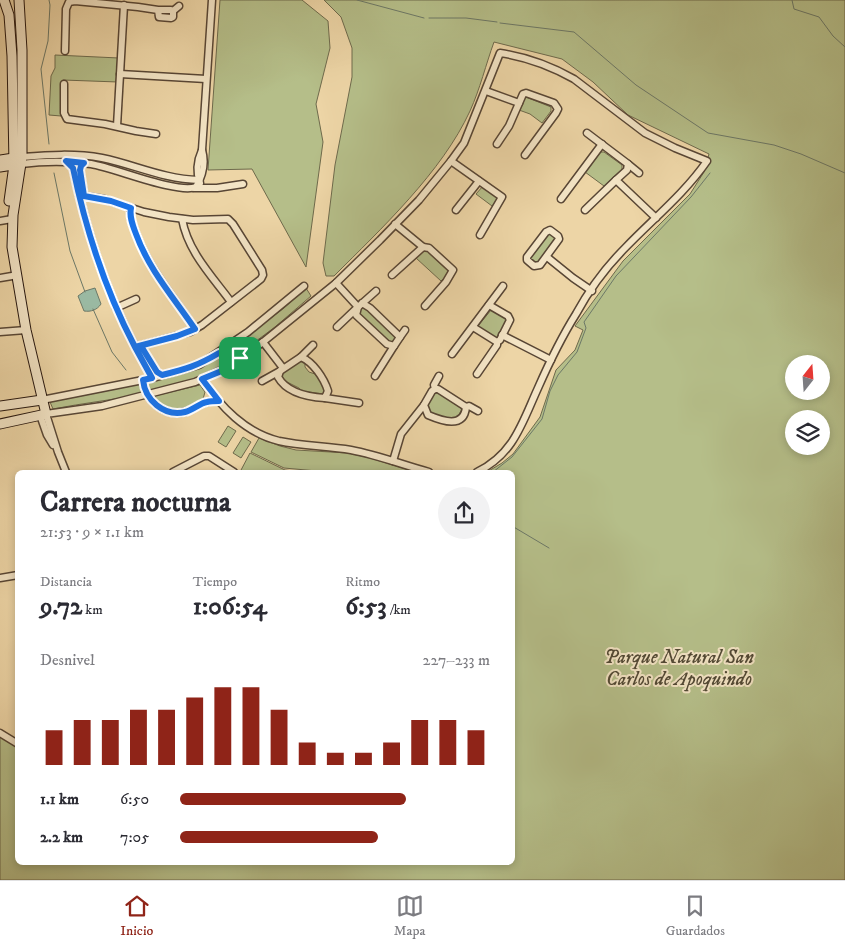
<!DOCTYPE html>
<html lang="es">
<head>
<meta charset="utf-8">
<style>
	body { margin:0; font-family:"IM FELL DW Pica",serif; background:#f2f2f3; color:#2b2b33; height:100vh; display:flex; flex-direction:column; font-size:19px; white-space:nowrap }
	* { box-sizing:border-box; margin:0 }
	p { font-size:16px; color:#7c7c81 }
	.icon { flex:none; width:28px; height:28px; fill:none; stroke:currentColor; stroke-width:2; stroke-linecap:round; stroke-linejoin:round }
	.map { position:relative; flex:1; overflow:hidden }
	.details { position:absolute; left:15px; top:470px; width:500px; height:395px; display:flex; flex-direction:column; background:#fff; border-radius:8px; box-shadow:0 2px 8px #0003 }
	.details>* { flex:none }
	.needle { width:32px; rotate:17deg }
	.buttons { position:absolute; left:785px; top:355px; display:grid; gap:10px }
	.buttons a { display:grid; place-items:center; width:45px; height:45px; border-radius:50%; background:#fff; box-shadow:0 2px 8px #0003; font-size:25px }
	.pin { position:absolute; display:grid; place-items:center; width:42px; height:42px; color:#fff; margin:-21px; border-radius:10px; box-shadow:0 2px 8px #0006 }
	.round { display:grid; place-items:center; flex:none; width:52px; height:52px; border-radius:26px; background:#f2f2f3 }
	.head { display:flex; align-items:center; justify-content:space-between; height:85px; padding:0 25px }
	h1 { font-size:28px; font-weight:800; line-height:38px }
	.stats { display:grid; grid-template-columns:repeat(3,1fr); gap:8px; height:85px; padding:5px 25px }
	.stats div { display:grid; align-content:center }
	.stats b { font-size:25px; font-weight:800 }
	.stats small { font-size:14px; font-weight:400 }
	.stats p { font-size:14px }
	.chart { height:140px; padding:10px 25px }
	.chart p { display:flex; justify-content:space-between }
	.chart svg { width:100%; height:90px; margin-top:5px; stroke:#8f2418; stroke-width:6 }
	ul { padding:0 25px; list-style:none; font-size:16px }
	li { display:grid; grid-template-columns:80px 60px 1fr; align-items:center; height:38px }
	li i { height:12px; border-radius:6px; background:#8f2418 }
	.menu { display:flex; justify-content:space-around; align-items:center; height:70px; border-top:1px solid #e1e1e2; background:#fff; font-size:14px; color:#7c7c81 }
	.menu a { display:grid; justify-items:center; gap:2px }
	.menu .on { color:#8f2418 }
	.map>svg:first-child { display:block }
	.green { fill:#b5be89; stroke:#6e6a4c; fill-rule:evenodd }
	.water { fill:#9ab9a2; stroke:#6c7867 }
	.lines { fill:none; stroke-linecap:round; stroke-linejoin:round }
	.stream { stroke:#6c7867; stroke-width:1 }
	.street-casing { stroke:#584635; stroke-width:9 }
	.secondary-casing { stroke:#26160f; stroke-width:11 }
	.street { stroke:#f3e4c5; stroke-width:6 }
	.secondary { stroke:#f3e4c5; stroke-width:9 }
	.route-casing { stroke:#fff; stroke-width:10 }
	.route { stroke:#1a73e8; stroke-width:6 }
	.labels { text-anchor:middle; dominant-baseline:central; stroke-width:4; stroke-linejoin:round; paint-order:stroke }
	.park-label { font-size:19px; font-style:italic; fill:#514834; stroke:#f3e4c5 }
</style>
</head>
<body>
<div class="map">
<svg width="845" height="880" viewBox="0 0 845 880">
	<rect width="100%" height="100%" fill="#edd5a6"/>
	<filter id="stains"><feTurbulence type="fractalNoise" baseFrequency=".004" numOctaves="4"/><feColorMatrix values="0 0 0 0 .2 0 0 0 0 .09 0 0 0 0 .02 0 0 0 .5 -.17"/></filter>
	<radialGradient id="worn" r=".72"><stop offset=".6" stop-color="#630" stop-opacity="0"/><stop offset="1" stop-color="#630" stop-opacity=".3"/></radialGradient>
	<!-- green -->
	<g class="green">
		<polygon points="220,0 302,0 328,21 330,48 316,104 323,142 306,267 252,169 208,170"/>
		<path d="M324,0H845V880H0V735L17,747L18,862H512V472H487L502,463L513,454L540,417L556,370L575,350L583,330L575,326L623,261L690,194L704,172L709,154L628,115L593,82L562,59L494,42C486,64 480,89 470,111C442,172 381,229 334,276H326L323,263L335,165L352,77V48L341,17ZM794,364H821V391H794ZM794,419H821V446H794Z"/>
		<polygon points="55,55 119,58 118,82 63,80 61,116 49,115 51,76 55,68"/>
		<polygon points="523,97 526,97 551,107 551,111 542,123 530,114 519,110"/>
		<polygon points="600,152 604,152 622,165 622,169 604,186 585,172"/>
		<polygon points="483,186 499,198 492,206 476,194"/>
		<polygon points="548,232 557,239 537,264 528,257"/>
		<polygon points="423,250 427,251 448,271 447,275 441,281 416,258"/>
		<polygon points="306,288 311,296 275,327 236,356 226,352 284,308"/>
		<polygon points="365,306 398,336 392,344 358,312"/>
		<polygon points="491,310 493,310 506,319 506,322 498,339 495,339 480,329 478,326"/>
		<polygon points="223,356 226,358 224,366 200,378 151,391 146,387 150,381 200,367 219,357"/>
		<polygon points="301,360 305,363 305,367 309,372 315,374 326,389 324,394 301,391 299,388 281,379 281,373 283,372"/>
		<path d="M140,384L143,394C113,400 83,403 53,409L50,402Z"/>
		<path d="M200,385L205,392L203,399C186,409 168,416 154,396Z"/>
		<polygon points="434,393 439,393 462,409 458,417 450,420 428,413 426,406"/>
		<polygon points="228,426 236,431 226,447 218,442"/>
		<polygon points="243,437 251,442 241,458 233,453"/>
		<polygon points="259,438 280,446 296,450 348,453 370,458 416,472 328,472 284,468 251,452"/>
		<polygon points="250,453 285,470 303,472 240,472"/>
	</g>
	<!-- water -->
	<path class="water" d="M95,288L101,304C97,310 91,312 84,311L78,296L85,291Z"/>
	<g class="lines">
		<!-- stream -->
		<g class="stream">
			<polyline points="49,0 50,5 48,41 41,69 49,144"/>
			<polyline points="357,0 424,18"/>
			<polyline points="792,0 794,9 819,17 833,36 845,47"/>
			<polyline points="429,18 466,18 497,22"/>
			<polyline points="500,23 574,32 636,85 708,133 774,145 801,154 845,173"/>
			<polyline points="54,173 70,251 85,292"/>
			<polyline points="93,309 112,352 126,370"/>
			<polyline points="300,471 332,472"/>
			<polyline points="352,472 353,472"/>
			<polyline points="493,472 512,457 542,419 550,391 558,375 577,352 586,328 584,322 616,276 691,197 710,173"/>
			<polyline points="512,526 549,548"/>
		</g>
		<!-- street casing -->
		<g class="street-casing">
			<g id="street">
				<polyline points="173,11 179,6"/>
				<polyline points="65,51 66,9 69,2 75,1 138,7 158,10 171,10 173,12 173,17 171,18 159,17 158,10"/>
				<polyline points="120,74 206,79"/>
				<polyline points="64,84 64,113 67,119 105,124 136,131 156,134"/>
				<polyline points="486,91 519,103"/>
				<polyline points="117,126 124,5"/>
				<polyline points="587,133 628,164 627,170 616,180 656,218"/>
				<polyline points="497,144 509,126 523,94 526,93 554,103 558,109 556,113 525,155"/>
				<path d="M22,157C48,155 75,153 102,158C136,165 163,179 199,180"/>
				<polyline points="451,161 502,197 480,235"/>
				<path d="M68,162L73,168C89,243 112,311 153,378"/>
				<polyline points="84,163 81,166 80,171 84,195"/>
				<path d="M21,164C45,161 68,161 91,164C115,168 177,194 196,187C203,175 206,164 202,150L212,0"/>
				<polyline points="628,164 639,173"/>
				<path d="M200,183C196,172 197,161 202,150"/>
				<polyline points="194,188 217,188 243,184"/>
				<polyline points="79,195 104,199 144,212 169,217 193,220 228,219 233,224 262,270 263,275 261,279 202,325 190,332 135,347"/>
				<polyline points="561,199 602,144"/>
				<path d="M131,208C129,216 132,223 135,231C148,268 173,296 195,329"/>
				<polyline points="456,210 479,181"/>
				<polyline points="585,210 616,180"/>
				<path d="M182,219C188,252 212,276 231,302"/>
				<polyline points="0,221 12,219"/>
				<polyline points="395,224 423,247 429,248 453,270 446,282 425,306"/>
				<polygon points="550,230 558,236 559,239 540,265 534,266 527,260 527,257 546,232"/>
				<polyline points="547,257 573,278 592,291"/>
				<polyline points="392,275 423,247"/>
				<polyline points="0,278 12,276"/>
				<polyline points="336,283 358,307 337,327"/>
				<polyline points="362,303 370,308 400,337 394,346 387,344 356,315 358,307 376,291"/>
				<polyline points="116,308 136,299"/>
				<polyline points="473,327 497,342 500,340 510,320 508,316 489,305"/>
				<polyline points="0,332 26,330"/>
				<polyline points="502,335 551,360"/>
				<polyline points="400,337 405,330"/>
				<polyline points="263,342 283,368"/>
				<polyline points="141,346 156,371 161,375"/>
				<path d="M219,353C230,354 230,359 225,368"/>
				<polyline points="452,354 503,286"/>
				<path d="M301,357C313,362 324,378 328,391L325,398C308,397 287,393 278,377L280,371Z"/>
				<polyline points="301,357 313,345"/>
				<polyline points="477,374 497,345 497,342"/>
				<polyline points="375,376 394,346"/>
				<path d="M439,376L434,385L435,389L432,391L424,405L428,415C442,421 464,429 466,407"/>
				<path d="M203,379C220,407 246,433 279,441C302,446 327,446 351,450C378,455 403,465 429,472"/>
				<path d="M143,380C145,400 164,417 185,412C193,410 200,403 207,402C211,401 215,401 219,401"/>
				<polyline points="262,381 280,371"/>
				<polyline points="435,389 438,389 466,407 469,406 478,411"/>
				<polyline points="325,398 359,403"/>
				<polyline points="42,400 153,378 199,365 248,332 304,286"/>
				<polyline points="40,415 47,435 53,445"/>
				<polyline points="393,461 401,434 424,405"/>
				<path d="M66,472L58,452L46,414L102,406L195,382L230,366L263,342L336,283L380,240L419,200L451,161L464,143L500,53C527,57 551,66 574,79L645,133L675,148L707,161C685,193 653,219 626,247C607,266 589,290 576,314C561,338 549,363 538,388C522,423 514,454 477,472"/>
				<polyline points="173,472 204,456 209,456 234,472"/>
				<polyline points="0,578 18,575"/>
				<polyline points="0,733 18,744"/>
			</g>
		</g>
		<!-- secondary casing -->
		<g class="secondary-casing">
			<g id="secondary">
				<polyline points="4,0 9,15 12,56 14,165 9,201"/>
				<polyline points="0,160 20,157"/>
				<polyline points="0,167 19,164"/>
				<polyline points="0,406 42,400"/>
				<polyline points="0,424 46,414 26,330 12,247 13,215 22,157 22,50 19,0"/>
			</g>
		</g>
		<!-- street -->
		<use href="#street" class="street"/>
		<!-- secondary -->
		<use href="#secondary" class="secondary"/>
	</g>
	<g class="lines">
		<!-- route casing -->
		<g class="route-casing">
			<path id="route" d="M240,358C232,358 227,354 219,353C197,366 186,369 162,375L157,372L141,346L135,347C105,290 86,231 73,168L66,161L84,163L81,166L80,170L84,196L111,201L131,208C129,217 133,226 136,234C149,270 174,298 195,329L177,336L135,347L152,378L143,380C145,400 164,417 185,412C193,410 200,403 207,402C211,401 215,401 219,401L202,379L224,370L240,358"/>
		</g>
		<!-- route -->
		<use href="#route" class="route"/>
	</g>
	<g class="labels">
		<!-- park labels -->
		<g class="park-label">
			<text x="679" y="657">Parque Natural San<tspan x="679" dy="22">Carlos de Apoquindo</tspan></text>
		</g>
	</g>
	<rect width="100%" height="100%" filter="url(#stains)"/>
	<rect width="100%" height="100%" fill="url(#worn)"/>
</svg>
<div class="buttons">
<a><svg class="needle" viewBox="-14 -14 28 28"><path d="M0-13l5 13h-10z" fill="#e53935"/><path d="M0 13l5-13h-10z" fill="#7c7c81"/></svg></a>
<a><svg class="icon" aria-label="layers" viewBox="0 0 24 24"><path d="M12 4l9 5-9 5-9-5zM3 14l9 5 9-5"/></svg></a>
</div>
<div class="pin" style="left:240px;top:358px;background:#1e9e55"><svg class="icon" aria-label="arrive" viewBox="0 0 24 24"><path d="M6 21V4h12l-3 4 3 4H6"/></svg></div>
<section class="details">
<div class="head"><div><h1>Carrera nocturna</h1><p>21:53 · 9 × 1.1 km</p></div><a class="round"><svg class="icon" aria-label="share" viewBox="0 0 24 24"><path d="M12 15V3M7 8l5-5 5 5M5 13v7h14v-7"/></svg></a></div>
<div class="stats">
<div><p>Distancia</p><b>9.72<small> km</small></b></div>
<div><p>Tiempo</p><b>1:06:54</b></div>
<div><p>Ritmo</p><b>6:53<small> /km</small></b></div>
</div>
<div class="chart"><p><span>Desnivel</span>227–233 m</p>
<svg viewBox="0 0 160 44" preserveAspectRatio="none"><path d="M5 44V27M15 44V22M25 44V22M35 44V17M45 44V17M55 44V11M65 44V6M75 44V6M85 44V17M95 44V33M105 44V38M115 44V38M125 44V33M135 44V22M145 44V22M155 44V27"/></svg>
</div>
<ul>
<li><b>1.1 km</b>6:50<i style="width:73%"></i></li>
<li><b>2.2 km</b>7:05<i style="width:64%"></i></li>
</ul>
</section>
</div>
<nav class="menu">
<a class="on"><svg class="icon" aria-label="home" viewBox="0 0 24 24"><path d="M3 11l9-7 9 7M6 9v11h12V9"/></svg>Inicio</a>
<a><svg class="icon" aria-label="map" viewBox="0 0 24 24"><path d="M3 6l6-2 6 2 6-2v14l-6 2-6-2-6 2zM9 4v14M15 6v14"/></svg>Mapa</a>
<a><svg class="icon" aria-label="saved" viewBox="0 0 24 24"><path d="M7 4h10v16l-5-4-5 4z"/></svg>Guardados</a>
</nav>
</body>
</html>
